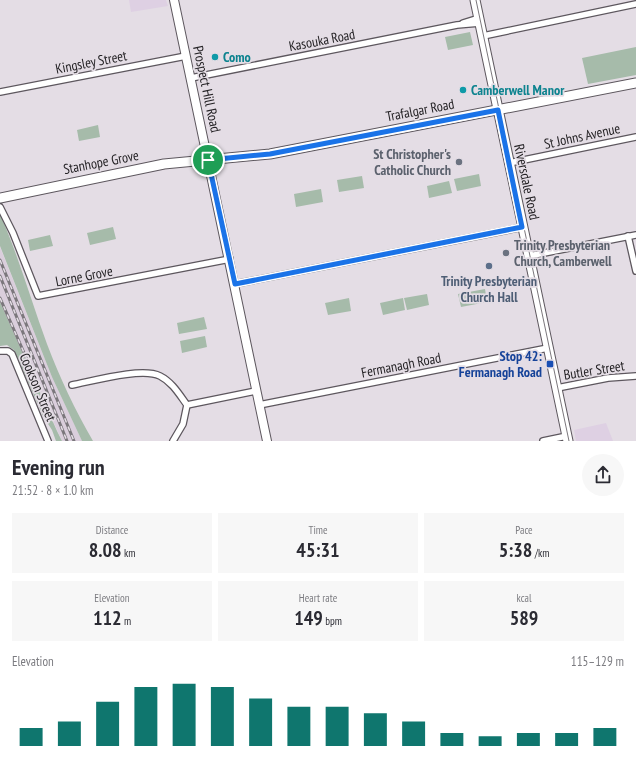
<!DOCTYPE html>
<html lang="en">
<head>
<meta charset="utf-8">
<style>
	body { margin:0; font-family:"PT Sans Narrow",sans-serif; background:#f7f7f7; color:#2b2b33; height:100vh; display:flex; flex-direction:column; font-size:15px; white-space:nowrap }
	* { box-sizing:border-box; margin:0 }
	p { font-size:13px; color:#7c7c81 }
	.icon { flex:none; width:22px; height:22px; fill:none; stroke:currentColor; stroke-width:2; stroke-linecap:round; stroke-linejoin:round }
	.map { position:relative; height:441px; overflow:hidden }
	.side { display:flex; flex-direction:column; background:#fff; flex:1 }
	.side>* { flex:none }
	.pin { position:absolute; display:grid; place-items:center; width:34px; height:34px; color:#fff; margin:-17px; border:2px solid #fff; border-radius:50%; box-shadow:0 1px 4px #0007 }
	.round { display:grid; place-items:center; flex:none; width:42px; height:42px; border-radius:21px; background:#f7f7f7 }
	.summary { display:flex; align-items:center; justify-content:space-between; height:68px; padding:0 12px }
	h1 { font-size:22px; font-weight:600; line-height:30px }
	.metrics { display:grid; grid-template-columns:repeat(3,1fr); gap:6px; height:68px; padding:4px 12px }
	.metrics div { display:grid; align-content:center; border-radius:0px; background:#f7f7f7; text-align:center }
	.metrics b { font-size:20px; font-weight:600 }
	.metrics small { font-size:11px; font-weight:400 }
	.metrics p { font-size:11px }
	.chart { height:112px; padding:8px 12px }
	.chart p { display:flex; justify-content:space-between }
	.chart svg { width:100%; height:72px; margin-top:4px; stroke:#0f766e; stroke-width:6 }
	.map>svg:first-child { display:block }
	.commercial { fill:#ded0e3 }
	.built { fill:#dacedc }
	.green { fill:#a6bbaa }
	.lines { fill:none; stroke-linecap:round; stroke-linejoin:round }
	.street-casing { stroke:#5d575e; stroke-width:8 }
	.secondary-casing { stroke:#5d575e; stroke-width:10 }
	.primary-casing { stroke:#5d575e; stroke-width:11 }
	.street { stroke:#fff; stroke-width:5.5 }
	.secondary { stroke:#fff; stroke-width:8 }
	.primary { stroke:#fff; stroke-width:9 }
	.tram { stroke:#7b777c; stroke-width:1 }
	.rail-casing { stroke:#7b777c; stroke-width:3 }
	.rail { stroke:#e4dde5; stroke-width:1.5; stroke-dasharray:4.5; stroke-linecap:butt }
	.route-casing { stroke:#fff; stroke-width:8 }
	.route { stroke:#1a73e8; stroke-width:5 }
	.culture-dot { fill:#0f9aa8; stroke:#e4dde5; stroke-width:1.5 }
	.worship-dot { fill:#6b7280; stroke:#e4dde5; stroke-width:1.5 }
	.service-dot { fill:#5c6f8a; stroke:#e4dde5; stroke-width:1.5 }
	.transit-dot { fill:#1a4fb4; stroke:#e4dde5; stroke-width:1.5 }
	.labels { text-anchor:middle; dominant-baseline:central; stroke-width:3.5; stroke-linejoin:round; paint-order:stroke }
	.street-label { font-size:14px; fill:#242225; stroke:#e4dde5 }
	.culture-label { font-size:14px; font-weight:bold; fill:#0d838f; stroke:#e4dde5; text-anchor:start }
	.worship-label { font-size:14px; font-weight:bold; fill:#5b616d; stroke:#e4dde5; text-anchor:end }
	.service-label { font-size:14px; font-weight:bold; fill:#4e5e75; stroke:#e4dde5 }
	.transit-label { font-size:14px; font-weight:bold; fill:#164399; stroke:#e4dde5; text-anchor:end }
</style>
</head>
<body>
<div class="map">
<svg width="636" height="441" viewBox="0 0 636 441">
	<rect width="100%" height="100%" fill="#e4dde5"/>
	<!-- commercial -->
	<g class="commercial">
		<polygon points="129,0 166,0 168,6 131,12"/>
		<polygon points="606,423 613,441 576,441 574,430"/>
	</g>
	<!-- built -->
	<polygon class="built" points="0,247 52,377 82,441 62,441 0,302"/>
	<!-- green -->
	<g class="green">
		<polygon points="470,32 473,45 448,50 445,37"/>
		<polygon points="636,47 636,75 588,84 582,58"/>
		<polygon points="98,125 100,137 79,141 77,130"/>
		<polygon points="479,174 481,186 457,191 454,179"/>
		<polygon points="362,176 364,188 339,192 337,180"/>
		<polygon points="449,181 452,193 429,198 427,186"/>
		<polygon points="321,189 323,202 296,207 294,194"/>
		<path d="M0,214C19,257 31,301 47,344C60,378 75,410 93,441H82L52,377L0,246Z"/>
		<polygon points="113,227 116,239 90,245 87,233"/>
		<polygon points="50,235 53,246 30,251 28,240"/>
		<polygon points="485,289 487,302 461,307 458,294"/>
		<polygon points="427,294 429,305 407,310 404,298"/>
		<polygon points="349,298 351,311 328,315 325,303"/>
		<polygon points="403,298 405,310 383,315 380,303"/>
		<polygon points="0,302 57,431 62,441 56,441 52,430 43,416 14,350 7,345 0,346"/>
		<polygon points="204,317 207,329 179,334 177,323"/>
		<polygon points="205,336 207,347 182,353 180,341"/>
	</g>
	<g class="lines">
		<!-- street casing -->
		<g class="street-casing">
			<g id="street">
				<polyline points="463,23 479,18"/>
				<polyline points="483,36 636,4"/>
				<polyline points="191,78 457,25 480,23"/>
				<polyline points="0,92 186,56"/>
				<polyline points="509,163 636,137"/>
				<polyline points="0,207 13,233 38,296 230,259"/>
				<polyline points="628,236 636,271"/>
				<polyline points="529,256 636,235"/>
				<polyline points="235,284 523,227"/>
				<polyline points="0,351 8,351 12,354 48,441"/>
				<path d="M72,385C93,381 142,367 160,376C172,382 179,394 187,405L183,424L173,441"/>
				<polyline points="557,388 608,378 636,376"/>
				<polyline points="187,405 256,391"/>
				<polyline points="259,405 548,348"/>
				<polyline points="543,441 567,436"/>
			</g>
		</g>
		<!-- secondary casing -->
		<g class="secondary-casing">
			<polyline id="secondary" points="174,0 267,441"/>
		</g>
		<!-- primary casing -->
		<g class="primary-casing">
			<g id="primary">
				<polyline points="475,0 568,441"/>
				<polyline points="0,198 164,164 270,154 636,83"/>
			</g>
		</g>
		<!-- street -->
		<use href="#street" class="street"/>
		<!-- secondary -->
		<use href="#secondary" class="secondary"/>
		<!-- primary -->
		<use href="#primary" class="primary"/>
		<!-- tram -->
		<polyline class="tram" points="476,0 569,441"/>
		<!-- rail casing -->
		<g class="rail-casing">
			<g id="rail">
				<polyline points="0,260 74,441"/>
				<polyline points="0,276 67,441"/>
				<polyline points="0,298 32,371"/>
			</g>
		</g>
		<!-- rail -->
		<use href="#rail" class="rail"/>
	</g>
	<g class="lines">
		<!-- route casing -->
		<g class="route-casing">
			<polygon id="route" points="498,110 522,227 235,284 208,160 270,154"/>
		</g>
		<!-- route -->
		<use href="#route" class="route"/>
	</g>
	<!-- markers -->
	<g class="culture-dot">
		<circle cx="215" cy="57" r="4"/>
		<circle cx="463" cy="90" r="4"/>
	</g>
	<g class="worship-dot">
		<circle cx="459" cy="162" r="4"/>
		<circle cx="506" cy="253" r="4"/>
	</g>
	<circle class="service-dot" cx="489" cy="266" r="4"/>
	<rect class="transit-dot" x="546" y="360" width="8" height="8" rx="2"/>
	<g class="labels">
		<!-- street labels -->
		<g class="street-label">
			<text transform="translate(322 40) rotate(-11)">Kasouka Road</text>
			<text transform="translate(91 62) rotate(-11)">Kingsley Street</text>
			<text transform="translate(207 89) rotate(78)">Prospect Hill Road</text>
			<text transform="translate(420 110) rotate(-11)">Trafalgar Road</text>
			<text transform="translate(582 136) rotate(-12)">St Johns Avenue</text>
			<text transform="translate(101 162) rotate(-11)">Stanhope Grove</text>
			<text transform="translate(527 182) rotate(78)">Riversdale Road</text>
			<text transform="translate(84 276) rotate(-11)">Lorne Grove</text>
			<text transform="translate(401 365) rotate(-11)">Fermanagh Road</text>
			<text transform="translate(594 370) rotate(-9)">Butler Street</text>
			<text transform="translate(38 387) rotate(67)">Cookson Street</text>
		</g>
		<!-- culture labels -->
		<g class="culture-label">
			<text x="223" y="57">Como</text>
			<text x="471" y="90">Camberwell Manor</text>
		</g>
		<!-- worship labels -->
		<g class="worship-label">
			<text x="451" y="154">St Christopher's<tspan x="451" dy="16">Catholic Church</tspan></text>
			<text x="514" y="245" text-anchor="start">Trinity Presbyterian<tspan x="514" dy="16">Church, Camberwell</tspan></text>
		</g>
		<!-- service labels -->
		<g class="service-label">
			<text x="489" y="281">Trinity Presbyterian<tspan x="489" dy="16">Church Hall</tspan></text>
		</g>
		<!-- transit labels -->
		<g class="transit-label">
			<text x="542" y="356">Stop 42:<tspan x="542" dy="16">Fermanagh Road</tspan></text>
		</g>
	</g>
</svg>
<div class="pin" style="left:208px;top:160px;background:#1e9e55"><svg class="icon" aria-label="arrive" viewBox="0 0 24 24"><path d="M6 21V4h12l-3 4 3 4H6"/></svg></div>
</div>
<section class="side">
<div class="summary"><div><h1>Evening run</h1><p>21:52 · 8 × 1.0 km</p></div><a class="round"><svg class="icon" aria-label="share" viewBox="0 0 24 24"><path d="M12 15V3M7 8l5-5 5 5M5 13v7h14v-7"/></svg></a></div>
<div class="metrics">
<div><p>Distance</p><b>8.08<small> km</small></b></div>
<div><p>Time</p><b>45:31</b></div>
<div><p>Pace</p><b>5:38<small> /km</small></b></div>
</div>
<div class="metrics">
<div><p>Elevation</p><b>112<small> m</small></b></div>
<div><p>Heart rate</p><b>149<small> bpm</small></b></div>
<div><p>kcal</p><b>589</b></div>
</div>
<div class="chart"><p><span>Elevation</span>115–129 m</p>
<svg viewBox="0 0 160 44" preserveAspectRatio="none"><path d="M5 44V33M15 44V29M25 44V17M35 44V8M45 44V6M55 44V8M65 44V15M75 44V20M85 44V20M95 44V24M105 44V29M115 44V36M125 44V38M135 44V36M145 44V36M155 44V33"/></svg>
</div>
</section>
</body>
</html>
